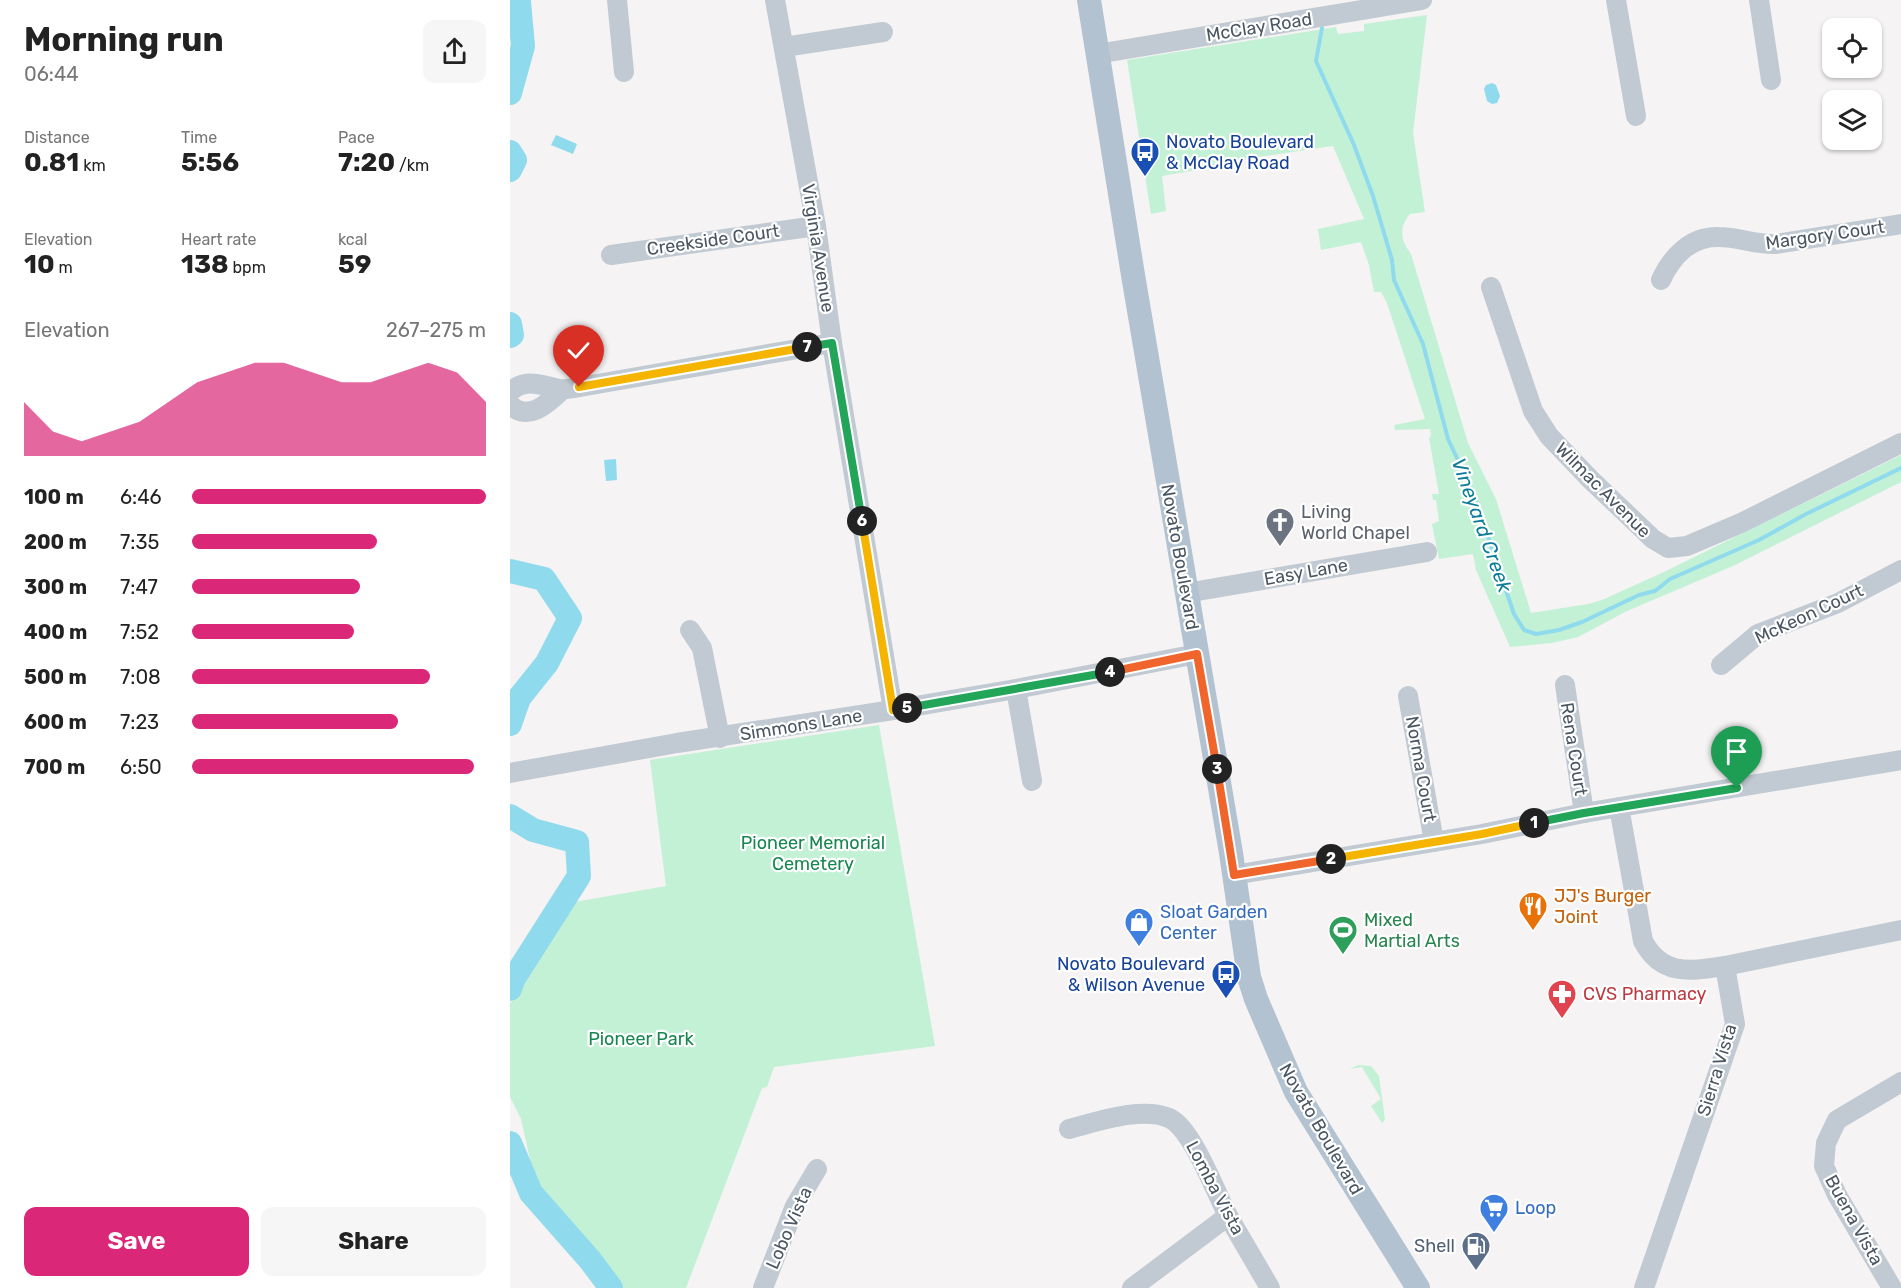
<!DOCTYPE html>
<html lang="en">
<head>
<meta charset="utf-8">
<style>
	body { margin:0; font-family:Rubik,sans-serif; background:#f6f6f6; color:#222; height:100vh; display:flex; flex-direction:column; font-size:22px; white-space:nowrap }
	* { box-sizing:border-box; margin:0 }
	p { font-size:20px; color:#767676 }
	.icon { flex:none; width:33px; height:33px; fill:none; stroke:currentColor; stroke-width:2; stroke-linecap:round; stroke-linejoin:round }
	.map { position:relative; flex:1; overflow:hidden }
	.details { display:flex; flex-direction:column; background:#fff; width:510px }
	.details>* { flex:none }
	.buttons { position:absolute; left:1312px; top:18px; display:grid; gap:12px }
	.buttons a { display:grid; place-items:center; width:60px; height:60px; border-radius:12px; background:#fff; box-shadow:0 2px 4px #0004; font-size:30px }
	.pin { position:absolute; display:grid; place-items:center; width:51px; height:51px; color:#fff; margin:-62px -26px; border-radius:50% 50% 50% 0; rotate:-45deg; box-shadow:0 0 6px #0007 }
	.pin .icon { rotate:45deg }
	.km { position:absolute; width:30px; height:30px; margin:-15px; border-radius:50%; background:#222; color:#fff; font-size:16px; line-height:30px; text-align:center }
	.round { display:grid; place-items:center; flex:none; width:63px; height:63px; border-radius:12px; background:#f6f6f6 }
	.head { display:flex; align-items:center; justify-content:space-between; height:102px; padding:0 24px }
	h1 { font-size:33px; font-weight:700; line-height:45px }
	.stats { display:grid; grid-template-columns:repeat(3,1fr); gap:9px; height:102px; padding:6px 24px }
	.stats div { display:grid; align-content:center }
	.stats b { font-size:26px; font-weight:700 }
	.stats small { font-size:16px; font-weight:400 }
	.stats p { font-size:16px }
	.chart { height:168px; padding:12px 24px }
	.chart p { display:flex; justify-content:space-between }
	.chart svg { width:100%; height:108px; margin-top:6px; fill:#db2777; opacity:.7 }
	.button { display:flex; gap:12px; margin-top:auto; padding:12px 24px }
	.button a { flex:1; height:69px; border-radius:12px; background:#db2777; color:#fff; font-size:24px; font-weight:700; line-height:69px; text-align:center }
	.button a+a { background:#f6f6f6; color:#222 }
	ul { padding:0 24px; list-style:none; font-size:20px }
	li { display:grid; grid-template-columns:96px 72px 1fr; align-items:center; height:45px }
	li i { height:15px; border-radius:8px; background:#db2777 }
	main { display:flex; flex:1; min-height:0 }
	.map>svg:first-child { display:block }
	.green { fill:#c3f1d5 }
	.water { fill:#90daee }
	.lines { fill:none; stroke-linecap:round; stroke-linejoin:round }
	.stream { stroke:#90daee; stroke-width:4 }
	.river { stroke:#90daee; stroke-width:24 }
	.minor { stroke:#c1cad2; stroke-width:20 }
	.major { stroke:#b3c2d1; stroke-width:24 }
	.split-1-casing { stroke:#fff; stroke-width:12 }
	.split-2-casing { stroke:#fff; stroke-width:12 }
	.split-3-casing { stroke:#fff; stroke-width:12 }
	.split-4-casing { stroke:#fff; stroke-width:12 }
	.split-5-casing { stroke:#fff; stroke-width:12 }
	.split-6-casing { stroke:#fff; stroke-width:12 }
	.split-7-casing { stroke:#fff; stroke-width:12 }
	.split-8-casing { stroke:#fff; stroke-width:12 }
	.split-1 { stroke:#22a559; stroke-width:8 }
	.split-2 { stroke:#f5b400; stroke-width:8 }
	.split-3 { stroke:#f0652b; stroke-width:8 }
	.split-4 { stroke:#f0652b; stroke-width:8 }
	.split-5 { stroke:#22a559; stroke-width:8 }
	.split-6 { stroke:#f5b400; stroke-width:8 }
	.split-7 { stroke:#22a559; stroke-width:8 }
	.split-8 { stroke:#f5b400; stroke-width:8 }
	.labels { text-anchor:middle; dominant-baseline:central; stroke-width:4.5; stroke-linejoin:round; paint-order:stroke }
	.street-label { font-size:18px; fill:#4a5661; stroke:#fff }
	.transit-label { font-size:18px; fill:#164399; stroke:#fff; text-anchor:start }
	.worship-label { font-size:18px; fill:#5b616d; stroke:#fff; text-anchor:start }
	.park-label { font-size:18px; fill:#17864f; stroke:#fff }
	.food-label { font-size:18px; fill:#c56008; stroke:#fff; text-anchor:start }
	.shop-label { font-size:18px; fill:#366cbe; stroke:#fff; text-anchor:start }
	.leisure-label { font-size:18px; fill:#27864d; stroke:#fff; text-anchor:start }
	.health-label { font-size:18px; fill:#be3a42; stroke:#fff; text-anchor:start }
	.service-label { font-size:18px; fill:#4e5e75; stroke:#fff; text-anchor:end }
	.water-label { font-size:20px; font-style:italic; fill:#0c7c9b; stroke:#fff }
</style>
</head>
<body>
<main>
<section class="details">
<div class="head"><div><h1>Morning run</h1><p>06:44</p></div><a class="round"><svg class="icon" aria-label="share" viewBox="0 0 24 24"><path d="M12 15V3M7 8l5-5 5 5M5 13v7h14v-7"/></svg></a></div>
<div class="stats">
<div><p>Distance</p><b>0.81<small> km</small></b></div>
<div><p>Time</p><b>5:56</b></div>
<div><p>Pace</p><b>7:20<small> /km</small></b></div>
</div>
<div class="stats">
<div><p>Elevation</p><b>10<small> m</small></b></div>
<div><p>Heart rate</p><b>138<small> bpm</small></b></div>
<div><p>kcal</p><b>59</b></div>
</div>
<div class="chart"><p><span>Elevation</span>267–275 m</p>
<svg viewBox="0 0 160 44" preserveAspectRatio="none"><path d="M0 44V22L10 34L20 38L30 34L40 30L50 22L60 14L70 10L80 6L90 6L100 10L110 14L120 14L130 10L140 6L150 10L160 22V44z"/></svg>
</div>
<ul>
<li><b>100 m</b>6:46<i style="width:100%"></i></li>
<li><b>200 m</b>7:35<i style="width:63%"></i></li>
<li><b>300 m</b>7:47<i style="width:57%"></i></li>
<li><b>400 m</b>7:52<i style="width:55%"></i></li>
<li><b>500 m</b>7:08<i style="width:81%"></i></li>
<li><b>600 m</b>7:23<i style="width:70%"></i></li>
<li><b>700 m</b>6:50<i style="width:96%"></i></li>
</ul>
<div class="button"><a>Save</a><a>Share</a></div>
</section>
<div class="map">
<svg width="1391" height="1288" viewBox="0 0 1391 1288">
	<rect width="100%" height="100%" fill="#f5f3f3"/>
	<!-- green -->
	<g class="green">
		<path d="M917,15L903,133L915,212L900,214C888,228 891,241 901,254L958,443L986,499L1021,613L1078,604L1092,600L1154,572L1391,455V482L1223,566L1117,611L1068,637L1042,643L1000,647L966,570L963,554L929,559L922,524L929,521L926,500H923L922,494H929L919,438L921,436L920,429L885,430L884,425L915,419L877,303L871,292H864L859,265L851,242L811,250L808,229L854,219L823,146L715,162V165L652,176L656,211L641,214L617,60L826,27L828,34L854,31V24Z"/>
		<polygon points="369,725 425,1046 264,1067 257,1087 252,1088 176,1288 94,1288 43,1216 22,1168 11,1119 0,1097 0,1004 19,973 21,936 47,905 156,886 140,760"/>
		<polygon points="848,1065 861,1066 869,1076 875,1120 872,1123 861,1106 871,1099 852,1067 840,1069"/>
	</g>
	<!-- water -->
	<g class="water">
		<polygon points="982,83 986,85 990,96 987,103 982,104 977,101 974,89 976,85"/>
		<polygon points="46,135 67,144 63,154 41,145"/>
		<polygon points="106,459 107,480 96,481 94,460"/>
	</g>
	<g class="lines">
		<!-- stream -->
		<polyline class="stream" points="812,28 806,61 844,145 863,196 882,260 884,280 913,344 938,439 962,490 1004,614 1014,630 1026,634 1049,630 1072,622 1129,595 1145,591 1160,579 1249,540 1296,514 1391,468"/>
		<!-- river -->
		<g class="river">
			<polyline points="0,93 13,46 9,2 6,0"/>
			<polyline points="0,152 5,160 0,170"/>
			<polyline points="0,324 2,335 0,336"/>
			<polyline points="0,571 34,579 60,618 37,663 9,698 0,724"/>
			<polyline points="0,816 23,830 67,842 69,876 4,978 0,989"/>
			<polyline points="0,1143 21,1193 80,1260 101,1288"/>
		</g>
		<!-- minor -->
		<g class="minor">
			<polyline points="107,0 114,72"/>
			<polyline points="265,0 306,226 322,343 383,710"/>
			<polyline points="1106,0 1126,116"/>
			<polyline points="1249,0 1261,80"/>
			<polyline points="274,47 373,32"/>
			<polyline points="587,54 912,0"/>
			<polyline points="101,255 306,226"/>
			<path d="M1151,280C1162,256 1181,236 1209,237C1228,237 1246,245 1266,244L1391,224"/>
			<polyline points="981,287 1023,411 1039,436 1080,479 1143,539 1158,548 1177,546 1231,523 1391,443"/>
			<path d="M0,392C16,377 32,386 50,389C56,390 63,388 70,387L322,343"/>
			<path d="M0,405C19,422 37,404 52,390"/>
			<polyline points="676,593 917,552"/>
			<polyline points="180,630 192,648 210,738"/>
			<polyline points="1211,665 1248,634 1328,603 1391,570"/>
			<polyline points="1055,685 1074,813"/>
			<polyline points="506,689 522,781"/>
			<polyline points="898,696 924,842"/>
			<polyline points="0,773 167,743 383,710 506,689 687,654"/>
			<path d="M1109,807L1133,941C1152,977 1181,971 1215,966L1225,1024L1134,1288"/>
			<polyline points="724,875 972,834 1074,813 1391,760"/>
			<polyline points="1215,966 1391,930"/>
			<path d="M559,1129C587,1122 632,1106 659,1118C682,1128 706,1193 718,1216C732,1240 746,1264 760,1288"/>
			<polyline points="253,1288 285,1206 307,1169"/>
			<polyline points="622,1288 718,1216"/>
			<polyline points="1382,1288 1327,1195 1314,1166 1316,1143 1327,1120 1391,1082"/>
		</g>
		<!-- major -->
		<polyline class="major" points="579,0 623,275 721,853 739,977 746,999 786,1092 908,1288"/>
	</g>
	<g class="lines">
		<!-- split-1 casing -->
		<g class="split-1-casing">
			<polyline id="split-1" points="1024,823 1074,813 1227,788"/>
		</g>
		<!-- split-2 casing -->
		<g class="split-2-casing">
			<polyline id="split-2" points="821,859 972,834 1024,823"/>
		</g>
		<!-- split-3 casing -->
		<g class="split-3-casing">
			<polyline id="split-3" points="707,769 724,875 821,859"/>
		</g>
		<!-- split-4 casing -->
		<g class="split-4-casing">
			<polyline id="split-4" points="600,672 687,654 707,769"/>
		</g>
		<!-- split-5 casing -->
		<g class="split-5-casing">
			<polyline id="split-5" points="397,708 600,672"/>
		</g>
		<!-- split-6 casing -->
		<g class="split-6-casing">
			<polyline id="split-6" points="352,521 383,710 397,708"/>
		</g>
		<!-- split-7 casing -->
		<g class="split-7-casing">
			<polyline id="split-7" points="297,347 322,343 352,521"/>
		</g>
		<!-- split-8 casing -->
		<g class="split-8-casing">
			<polyline id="split-8" points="69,387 297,347"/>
		</g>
		<!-- split-1 -->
		<use href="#split-1" class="split-1"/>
		<!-- split-2 -->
		<use href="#split-2" class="split-2"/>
		<!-- split-3 -->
		<use href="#split-3" class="split-3"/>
		<!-- split-4 -->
		<use href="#split-4" class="split-4"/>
		<!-- split-5 -->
		<use href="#split-5" class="split-5"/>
		<!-- split-6 -->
		<use href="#split-6" class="split-6"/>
		<!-- split-7 -->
		<use href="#split-7" class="split-7"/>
		<!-- split-8 -->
		<use href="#split-8" class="split-8"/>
	</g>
	<!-- icons -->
	<defs>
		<g id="bus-pin" transform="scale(1.5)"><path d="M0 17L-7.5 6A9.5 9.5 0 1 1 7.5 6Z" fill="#1a4fb4" stroke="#fff"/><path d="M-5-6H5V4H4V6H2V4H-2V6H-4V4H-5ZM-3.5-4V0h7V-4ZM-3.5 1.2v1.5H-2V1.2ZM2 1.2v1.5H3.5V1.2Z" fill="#fff"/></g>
		<g id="church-pin" transform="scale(1.5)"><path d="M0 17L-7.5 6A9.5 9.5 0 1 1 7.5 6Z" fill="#6b7280" stroke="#fff"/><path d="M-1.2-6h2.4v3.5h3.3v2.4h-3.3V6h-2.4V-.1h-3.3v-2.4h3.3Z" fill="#fff"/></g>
		<g id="restaurant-pin" transform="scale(1.5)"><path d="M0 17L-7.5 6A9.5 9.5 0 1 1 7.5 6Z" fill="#e8710a" stroke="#fff"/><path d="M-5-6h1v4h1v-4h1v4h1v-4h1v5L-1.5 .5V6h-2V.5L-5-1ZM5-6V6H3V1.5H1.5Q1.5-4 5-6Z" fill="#fff"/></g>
		<g id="shop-pin" transform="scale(1.5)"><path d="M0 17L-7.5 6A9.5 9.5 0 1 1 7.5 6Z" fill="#3f7fe0" stroke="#fff"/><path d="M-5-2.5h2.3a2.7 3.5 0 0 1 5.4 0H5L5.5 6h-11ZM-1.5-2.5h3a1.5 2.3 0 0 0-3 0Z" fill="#fff"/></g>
		<g id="stadium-pin" transform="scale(1.5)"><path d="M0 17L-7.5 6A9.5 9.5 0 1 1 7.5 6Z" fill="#2e9e5b" stroke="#fff"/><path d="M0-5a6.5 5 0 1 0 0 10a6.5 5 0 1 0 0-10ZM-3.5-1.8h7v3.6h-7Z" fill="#fff"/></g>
		<g id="pharmacy-pin" transform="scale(1.5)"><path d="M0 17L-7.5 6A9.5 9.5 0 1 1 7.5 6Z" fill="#e0444e" stroke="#fff"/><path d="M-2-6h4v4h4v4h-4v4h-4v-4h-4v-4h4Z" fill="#fff"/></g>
		<g id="supermarket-pin" transform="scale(1.5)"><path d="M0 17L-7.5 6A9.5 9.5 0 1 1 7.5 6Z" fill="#3f7fe0" stroke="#fff"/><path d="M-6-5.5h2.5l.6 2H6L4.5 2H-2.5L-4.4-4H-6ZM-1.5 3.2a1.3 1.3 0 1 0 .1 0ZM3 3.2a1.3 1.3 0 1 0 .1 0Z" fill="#fff"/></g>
		<g id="fuel-pin" transform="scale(1.5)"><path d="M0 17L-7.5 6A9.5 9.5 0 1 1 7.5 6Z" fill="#5c6f8a" stroke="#fff"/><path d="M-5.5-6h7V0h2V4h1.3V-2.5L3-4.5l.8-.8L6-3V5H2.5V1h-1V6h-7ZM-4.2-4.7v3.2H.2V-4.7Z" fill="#fff"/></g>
	</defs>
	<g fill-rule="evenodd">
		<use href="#bus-pin" x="635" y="152"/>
		<use href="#church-pin" x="770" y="522"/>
		<use href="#restaurant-pin" x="1023" y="906"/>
		<use href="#shop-pin" x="629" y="922"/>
		<use href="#stadium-pin" x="833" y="930"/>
		<use href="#bus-pin" x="716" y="974"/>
		<use href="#pharmacy-pin" x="1052" y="994"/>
		<use href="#supermarket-pin" x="984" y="1208"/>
		<use href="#fuel-pin" x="966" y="1246"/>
	</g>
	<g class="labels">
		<!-- street labels -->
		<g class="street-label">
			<text transform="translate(749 27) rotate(-9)">McClay Road</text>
			<text transform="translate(1315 235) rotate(-8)">Margory Court</text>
			<text transform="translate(203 240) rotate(-8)">Creekside Court</text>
			<text transform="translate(308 248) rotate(81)">Virginia Avenue</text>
			<text transform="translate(1093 490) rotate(45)">Wilmac Avenue</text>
			<text transform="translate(670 557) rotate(80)">Novato Boulevard</text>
			<text transform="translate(796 572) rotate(-10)">Easy Lane</text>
			<text transform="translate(1299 614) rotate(-25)">McKeon Court</text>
			<text transform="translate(291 725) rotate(-9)">Simmons Lane</text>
			<text transform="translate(1064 749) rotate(81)">Rena Court</text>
			<text transform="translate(911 769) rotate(80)">Norma Court</text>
			<text transform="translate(1207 1070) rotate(-73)">Sierra Vista</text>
			<text transform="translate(811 1129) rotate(60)">Novato Boulevard</text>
			<text transform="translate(705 1188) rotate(62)">Lomba Vista</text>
			<text transform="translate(1344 1220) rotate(61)">Buena Vista</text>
			<text transform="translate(279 1228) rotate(-66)">Lobo Vista</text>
		</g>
		<!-- transit labels -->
		<g class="transit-label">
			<text x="656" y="142">Novato Boulevard<tspan x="656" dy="21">&amp; McClay Road</tspan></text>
			<text x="695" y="964" text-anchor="end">Novato Boulevard<tspan x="695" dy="21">&amp; Wilson Avenue</tspan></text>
		</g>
		<!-- worship labels -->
		<g class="worship-label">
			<text x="791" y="512">Living<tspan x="791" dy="21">World Chapel</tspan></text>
		</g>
		<!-- park labels -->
		<g class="park-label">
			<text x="303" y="843">Pioneer Memorial<tspan x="303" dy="21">Cemetery</tspan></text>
			<text x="131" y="1039">Pioneer Park</text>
		</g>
		<!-- food labels -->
		<g class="food-label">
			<text x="1044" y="896">JJ's Burger<tspan x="1044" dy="21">Joint</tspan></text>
		</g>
		<!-- shop labels -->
		<g class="shop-label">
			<text x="650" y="912">Sloat Garden<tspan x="650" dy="21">Center</tspan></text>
			<text x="1005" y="1208">Loop</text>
		</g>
		<!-- leisure labels -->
		<g class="leisure-label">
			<text x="854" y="920">Mixed<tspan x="854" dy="21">Martial Arts</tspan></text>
		</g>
		<!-- health labels -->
		<g class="health-label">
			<text x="1073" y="994">CVS Pharmacy</text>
		</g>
		<!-- service labels -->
		<g class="service-label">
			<text x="945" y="1246">Shell</text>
		</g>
		<!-- water labels -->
		<g class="water-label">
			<text transform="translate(972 525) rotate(70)">Vineyard Creek</text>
		</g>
	</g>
</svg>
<div class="buttons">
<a><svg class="icon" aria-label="locate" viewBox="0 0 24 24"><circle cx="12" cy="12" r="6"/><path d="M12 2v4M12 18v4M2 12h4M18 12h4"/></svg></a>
<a><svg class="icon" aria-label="layers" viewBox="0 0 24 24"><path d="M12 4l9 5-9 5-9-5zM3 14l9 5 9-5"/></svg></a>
</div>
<div class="pin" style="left:1227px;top:788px;background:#1e9e55"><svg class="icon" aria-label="arrive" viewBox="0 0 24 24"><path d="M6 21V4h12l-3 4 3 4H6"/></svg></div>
<div class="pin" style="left:69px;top:387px;background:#d93025"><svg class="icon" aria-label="check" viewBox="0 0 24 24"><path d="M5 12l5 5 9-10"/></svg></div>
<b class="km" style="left:1024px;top:823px">1</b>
<b class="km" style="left:821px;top:859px">2</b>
<b class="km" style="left:707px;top:769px">3</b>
<b class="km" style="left:600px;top:672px">4</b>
<b class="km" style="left:397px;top:708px">5</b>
<b class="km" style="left:352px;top:521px">6</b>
<b class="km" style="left:297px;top:347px">7</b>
</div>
</main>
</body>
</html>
